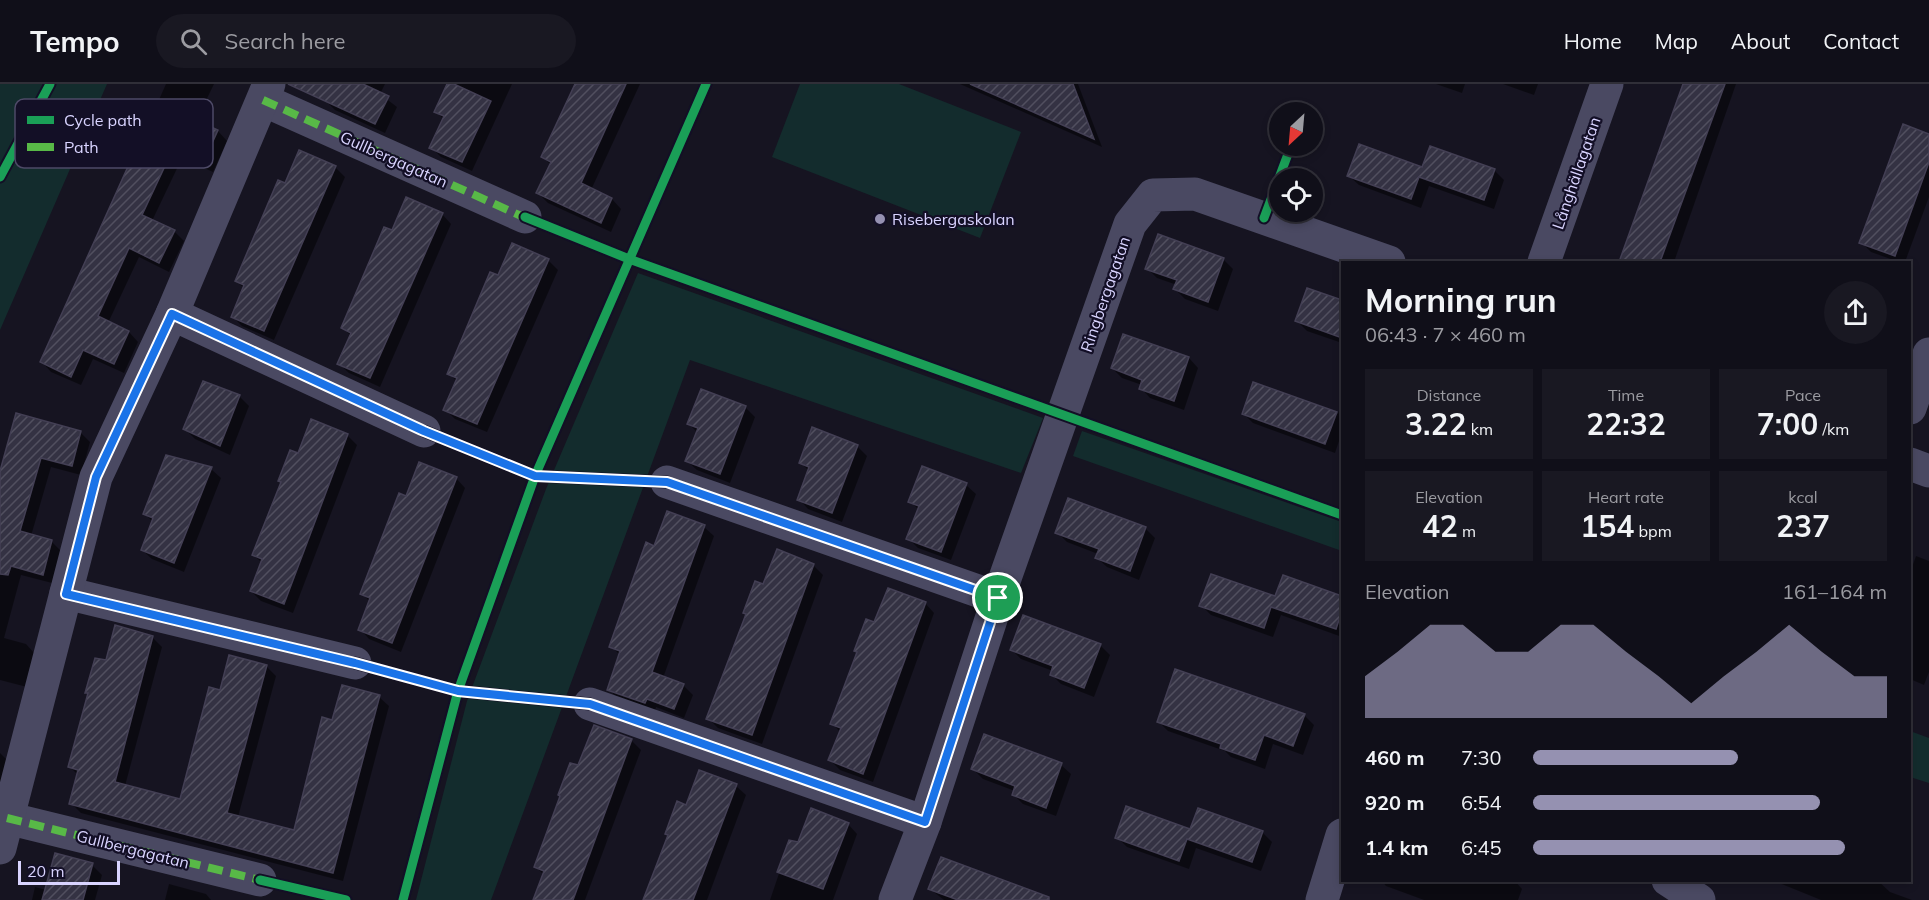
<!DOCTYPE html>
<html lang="en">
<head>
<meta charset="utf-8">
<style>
	body { margin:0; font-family:Mulish,sans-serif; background:#191822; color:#f1f3f6; height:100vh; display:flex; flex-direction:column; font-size:22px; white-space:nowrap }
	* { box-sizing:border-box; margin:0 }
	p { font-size:20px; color:#9c9ca2 }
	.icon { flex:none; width:33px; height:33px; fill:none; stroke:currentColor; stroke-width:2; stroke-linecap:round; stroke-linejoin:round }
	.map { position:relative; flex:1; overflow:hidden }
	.drawer { position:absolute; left:1341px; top:177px; width:570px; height:621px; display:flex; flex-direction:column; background:#100f19; border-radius:0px; box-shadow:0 3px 9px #0003,0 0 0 2px #302f38 }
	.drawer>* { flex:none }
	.needle { width:39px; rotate:206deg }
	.tools { position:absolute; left:1269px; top:18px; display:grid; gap:12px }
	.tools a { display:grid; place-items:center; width:54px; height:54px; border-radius:50%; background:#100f19; box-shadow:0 3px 9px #0003,0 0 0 2px #302f38; font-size:30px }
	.scale { position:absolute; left:18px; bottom:15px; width:102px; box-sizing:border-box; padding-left:6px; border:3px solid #d9d4ff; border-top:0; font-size:16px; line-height:21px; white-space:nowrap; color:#d9d4ff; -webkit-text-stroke:4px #130f26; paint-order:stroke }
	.pin { position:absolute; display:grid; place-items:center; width:51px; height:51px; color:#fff; margin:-26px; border:3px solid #fff; border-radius:50%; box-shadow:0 2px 6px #0007 }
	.round { display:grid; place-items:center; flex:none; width:63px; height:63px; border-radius:32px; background:#191822 }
	.overview { display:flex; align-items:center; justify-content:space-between; height:102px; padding:0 24px }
	h1 { font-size:33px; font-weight:700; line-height:45px }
	.metrics { display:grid; grid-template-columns:repeat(3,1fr); gap:9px; height:102px; padding:6px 24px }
	.metrics div { display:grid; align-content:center; border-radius:0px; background:#191822; text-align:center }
	.metrics b { font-size:30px; font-weight:700 }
	.metrics small { font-size:16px; font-weight:400 }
	.metrics p { font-size:16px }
	.chart { height:168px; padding:12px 24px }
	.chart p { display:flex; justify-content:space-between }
	.chart svg { width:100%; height:108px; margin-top:6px; fill:#9591b1; opacity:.7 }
	ul { padding:0 24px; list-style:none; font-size:20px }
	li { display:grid; grid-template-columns:96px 72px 1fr; align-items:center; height:45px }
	li i { height:15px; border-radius:8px; background:#9591b1 }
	header { display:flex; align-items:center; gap:36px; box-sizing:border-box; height:84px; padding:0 30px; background:#100f19; border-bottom:2px solid #302f38 }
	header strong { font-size:28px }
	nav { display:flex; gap:33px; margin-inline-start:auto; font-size:21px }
	.search { width:420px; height:54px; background:#191822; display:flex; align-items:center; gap:15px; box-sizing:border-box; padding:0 21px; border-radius:33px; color:#9c9ca2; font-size:22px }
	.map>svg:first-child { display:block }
	.grass { fill:#132c2d }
	.shadow { fill:#0007 }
	.building { fill:url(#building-hatch); stroke:#433f54; stroke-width:1.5 }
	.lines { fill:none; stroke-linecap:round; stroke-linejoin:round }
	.minor { stroke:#4a4962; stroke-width:33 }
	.quiet { stroke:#58b947; stroke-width:8; stroke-dasharray:15 8; stroke-linecap:butt }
	.cycleway-casing { stroke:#130f26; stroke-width:13 }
	.cycleway { stroke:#1a9f57; stroke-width:9 }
	.route-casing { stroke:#fff; stroke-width:12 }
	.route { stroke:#1a73e8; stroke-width:8 }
	.poi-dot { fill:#9591b1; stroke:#130f26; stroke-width:2 }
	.labels { text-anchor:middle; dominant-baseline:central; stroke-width:4.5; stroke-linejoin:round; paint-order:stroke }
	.street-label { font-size:16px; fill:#d9d4ff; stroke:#130f26 }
	.poi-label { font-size:16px; fill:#d9d4ff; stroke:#130f26; text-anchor:start }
	.key { fill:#130f26; stroke:#4e4a67; stroke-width:1.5 }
	.key-label { font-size:16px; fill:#d9d4ff }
</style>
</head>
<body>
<header>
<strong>Tempo</strong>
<div class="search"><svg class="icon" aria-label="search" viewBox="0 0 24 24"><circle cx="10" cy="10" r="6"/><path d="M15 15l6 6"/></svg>Search here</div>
<nav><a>Home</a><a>Map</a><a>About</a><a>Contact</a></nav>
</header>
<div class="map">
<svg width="1929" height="816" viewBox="0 0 1929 816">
	<defs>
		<pattern id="building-hatch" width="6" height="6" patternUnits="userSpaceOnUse" patternTransform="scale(1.5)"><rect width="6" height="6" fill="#343243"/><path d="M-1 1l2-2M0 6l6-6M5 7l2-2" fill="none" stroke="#514f5f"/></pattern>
	</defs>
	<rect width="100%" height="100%" fill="#161421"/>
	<!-- grass -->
	<g class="grass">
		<polygon points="0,0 107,0 0,246"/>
		<polygon points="800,0 899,0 1021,48 980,154 772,73"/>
		<polygon points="638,189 1043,334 1021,389 690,276 491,816 416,816 467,617 546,405"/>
		<polygon points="1082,347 1342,438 1342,467 1073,372"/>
		<polygon points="1910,647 1929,654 1929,699 1910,693"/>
	</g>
	<!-- shadow -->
	<g class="shadow">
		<polygon points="166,0 214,0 196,37 218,47 227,57 213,88 182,74 152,137 174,147 184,157 169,188 139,173 108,239 129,248 138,258 124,289 93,275 81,301 51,288 42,278"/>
		<polygon points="333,0 385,0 380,10 397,23 385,49 335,26 325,16"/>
		<polygon points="448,0 512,0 472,87 441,73 431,63 444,36 436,27"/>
		<polygon points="575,0 640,0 591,106 612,115 621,125 611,148 548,119 538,109 551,81 543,73"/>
		<polygon points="960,0 1078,0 1102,63"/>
		<polygon points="1436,0 1465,0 1462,9"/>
		<polygon points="1503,0 1538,0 1534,11"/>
		<polygon points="1684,0 1736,0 1674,178 1620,178"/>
		<polygon points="1929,51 1929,113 1905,178 1899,178 1871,168 1861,158"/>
		<polygon points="335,83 345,93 274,256 242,242 233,233 245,205 236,197 286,101"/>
		<polygon points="1423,85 1494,86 1504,96 1494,125 1429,102 1421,124 1359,101 1349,92"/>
		<polygon points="442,130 451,140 380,303 349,289 339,280 351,252 343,244 393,148"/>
		<polygon points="1223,175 1233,185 1218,227 1185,215 1175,205 1177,201 1157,194 1147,184"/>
		<polygon points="548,176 558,186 487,348 455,335 445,325 457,298 449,289 498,193"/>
		<polygon points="1308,206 1342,218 1342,259 1307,247 1297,237"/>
		<polygon points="1124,252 1189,274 1198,284 1184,326 1150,314 1141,304 1142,301 1122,294 1112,284"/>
		<polygon points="1254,300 1338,330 1342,317 1342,348 1335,369 1253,339 1243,329"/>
		<polygon points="239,312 249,322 230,371 195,355 185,345"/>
		<polygon points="745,323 755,333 730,399 697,386 687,377 698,349 689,340"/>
		<polygon points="80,348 90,358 81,391 51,383 31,452 51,457 61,467 52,499 21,491 4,554 26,560 35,570 27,603 0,596 0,395"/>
		<polygon points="347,351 357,361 293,529 261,517 251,507 262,479 254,471 298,371"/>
		<polygon points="857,362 867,372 842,438 808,425 799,415 809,387 801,379"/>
		<polygon points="211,385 221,394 184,488 152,475 142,466 153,438 145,430"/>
		<polygon points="456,394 465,404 401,568 369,555 360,545 370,518 362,509 407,414"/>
		<polygon points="966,401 976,410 951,476 918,464 908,454 919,426 910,417"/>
		<polygon points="704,443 714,452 663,594 683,601 693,611 684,634 656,623 655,628 619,615 609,606 620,571 611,562 655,464"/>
		<polygon points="1145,444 1155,454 1139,496 1107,483 1097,474 1098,470 1067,458 1057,448"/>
		<polygon points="1916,472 1929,477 1929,588 1924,601 1910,595 1910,489"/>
		<polygon points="813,481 823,491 762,660 718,644 708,634 747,531 745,529 764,502"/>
		<polygon points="1283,493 1342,514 1342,553 1281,531 1273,553 1211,531 1201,521 1276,514"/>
		<polygon points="925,519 934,529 873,698 840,686 830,676 840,648 832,639 858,569 856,567 875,540"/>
		<polygon points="152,553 162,563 125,702 181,717 221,608 230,573 267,583 276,592 238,733 295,748 333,638 379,613 389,622 343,797 81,729 71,719 78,691 70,683 89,611 87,608 107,578"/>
		<polygon points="1100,561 1110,571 1094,613 1061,600 1052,591 1053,587 1021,575 1012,566"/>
		<polygon points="1304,631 1314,641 1303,671 1273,660 1265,685 1231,673 1225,667 1168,647 1158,637"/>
		<polygon points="631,656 641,666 585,816 534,816 544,791 535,782 571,680 579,683"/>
		<polygon points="0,669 7,676 0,701"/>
		<polygon points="1061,681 1071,690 1056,732 1023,720 1013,710 1015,707 983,695 973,685"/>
		<polygon points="736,702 746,711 707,816 645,816 686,723"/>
		<polygon points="848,740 857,750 833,816 770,816 790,757 799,760"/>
		<polygon points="1191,747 1262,748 1272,758 1261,787 1196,764 1189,785 1127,763 1117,753"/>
		<polygon points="92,781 102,791 95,816 32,816 35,803 46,806"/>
		<polygon points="1381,796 1514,796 1522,805 1518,816 1424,816 1386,802"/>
		<polygon points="1772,796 1877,796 1890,808 1912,816 1821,816"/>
		<polygon points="169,800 206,810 211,816 165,816"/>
		<polygon points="930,805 1026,816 944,816"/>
	</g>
	<!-- building -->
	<g class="building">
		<polygon points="288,0 363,0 389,12 375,40"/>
		<polygon points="447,0 454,0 491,17 462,78 429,64 444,32 434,28"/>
		<polygon points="575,0 626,0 581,99 612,114 601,139 536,109 551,78 541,73"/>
		<polygon points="970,0 1073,0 1094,55"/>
		<polygon points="1683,0 1725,0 1660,178 1619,178"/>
		<polygon points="157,18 218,46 203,79 173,65 142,131 175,146 159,179 129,164 98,232 129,247 114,280 83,266 71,293 40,278"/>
		<polygon points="1903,40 1929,50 1929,78 1895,172 1859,159"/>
		<polygon points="1359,60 1422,83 1430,62 1495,85 1484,116 1419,93 1411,115 1347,92"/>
		<polygon points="299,66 336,82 264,247 231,233 244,201 235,197 278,96 285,99"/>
		<polygon points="406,113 443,129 370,294 337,280 351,249 341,244 384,143 392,146"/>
		<polygon points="1158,150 1224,174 1208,218 1173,205 1177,196 1145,185"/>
		<polygon points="512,159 549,175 477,340 443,326 457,294 447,290 490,188 498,191"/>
		<polygon points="1307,204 1342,216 1342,254 1295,237"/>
		<polygon points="1123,250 1189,273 1174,317 1139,305 1142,296 1111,284"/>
		<polygon points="203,297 240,311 220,362 183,345"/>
		<polygon points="1253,298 1337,328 1325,360 1242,330"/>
		<polygon points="701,305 746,322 720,390 685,377 698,344 687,340"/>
		<polygon points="16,329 81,347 72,382 41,374 20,447 52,456 43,491 11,482 8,491 0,490 0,387"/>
		<polygon points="311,335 348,350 284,520 250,507 262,475 252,471 281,398 278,397 290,366 298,369"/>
		<polygon points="812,343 858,361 832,429 797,416 809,383 799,379"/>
		<polygon points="166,371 212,383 174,479 141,466 153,434 143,430"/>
		<polygon points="419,378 457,393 392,559 358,546 370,514 360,510 399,409 406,412"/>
		<polygon points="922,382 967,399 941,468 906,455 919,422 908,418"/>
		<polygon points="1068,414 1146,443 1130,487 1095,474 1099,465 1055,449"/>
		<polygon points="667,427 705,441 652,588 684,600 674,625 647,615 645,619 607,606 620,567 609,563 646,458 654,462"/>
		<polygon points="777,465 814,480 752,651 706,635 746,530 743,529 755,497 763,500"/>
		<polygon points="1211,490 1275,512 1283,491 1342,512 1342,527 1336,545 1271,523 1264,544 1199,522"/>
		<polygon points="888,504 926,518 863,690 828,676 841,644 830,640 857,568 854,567 866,535 874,538"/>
		<polygon points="1023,531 1101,560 1084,604 1050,591 1053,582 1010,566"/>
		<polygon points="115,541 153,552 115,698 180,715 209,603 220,606 229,571 267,581 227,729 294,746 322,633 332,636 342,601 380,611 333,789 69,720 78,686 68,683 88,609 85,609 95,574 106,576"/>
		<polygon points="1175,585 1305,630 1293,662 1264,651 1255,676 1220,664 1221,660 1157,638"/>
		<polygon points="594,641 632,655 573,816 533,816 544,787 534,783 560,712 558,711 570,679 578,681"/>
		<polygon points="984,650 1062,679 1046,724 1012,711 1015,702 971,685"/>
		<polygon points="699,686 737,700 693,816 643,816 668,751 665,750 677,717 686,721"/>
		<polygon points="1126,722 1190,745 1198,724 1263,747 1252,778 1187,755 1179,777 1115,754"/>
		<polygon points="811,724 849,739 823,805 777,788 789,756 798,758"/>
		<polygon points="55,769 93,779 83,816 42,816"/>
		<polygon points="941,773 1049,813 1049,816 958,816 928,805"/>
	</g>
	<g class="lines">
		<!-- minor -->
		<g class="minor">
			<polyline points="263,16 525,133"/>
			<polyline points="1544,178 1607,0"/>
			<polyline points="172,230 424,347"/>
			<polyline points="1910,324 1929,270"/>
			<polyline points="1910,380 1929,387"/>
			<polyline points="667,398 998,514"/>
			<polyline points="66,509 355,579"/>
			<polyline points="590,620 925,738"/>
			<polyline points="7,734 260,796"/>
			<polyline points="0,764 96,393 172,230 269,0"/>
			<polyline points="1668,796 1699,816"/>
			<polyline points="895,816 925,738 998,514 1130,140 1153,111 1195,110 1389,178"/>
			<polyline points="1322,816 1342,751"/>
		</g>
		<!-- quiet -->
		<g class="quiet">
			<polyline points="263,16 528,135"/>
			<polyline points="172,230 424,347"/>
			<polyline points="667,398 998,514"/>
			<polyline points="66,509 355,579"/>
			<polyline points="590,620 925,738"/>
			<polyline points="7,734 260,796"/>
		</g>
		<!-- cycleway casing -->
		<g class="cycleway-casing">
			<g id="cycleway">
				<polyline points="0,93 50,0"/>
				<polyline points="525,133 629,175 1342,431"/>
				<polyline points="1264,134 1291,62"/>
				<polyline points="424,347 535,392 667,398"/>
				<polyline points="355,579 458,607 590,620"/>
				<polyline points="260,796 346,816"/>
				<polyline points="403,816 458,607 535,392 706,0"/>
			</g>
		</g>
		<!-- cycleway -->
		<use href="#cycleway" class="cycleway"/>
	</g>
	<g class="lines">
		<!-- route casing -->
		<g class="route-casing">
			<polygon id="route" points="172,230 424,347 535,392 667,398 998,514 925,738 590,620 458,607 355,579 66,510 96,393"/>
		</g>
		<!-- route -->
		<use href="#route" class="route"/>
	</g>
	<!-- markers -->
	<circle class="poi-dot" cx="880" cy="135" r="6"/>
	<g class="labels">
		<!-- street labels -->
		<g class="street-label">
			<text transform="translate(394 75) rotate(24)">Gullbergagatan</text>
			<text transform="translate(1576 89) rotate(-71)">Långhällagatan</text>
			<text transform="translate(1105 210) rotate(-71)">Ringbergagatan</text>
			<text transform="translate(133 765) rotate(14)">Gullbergagatan</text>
		</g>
		<!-- poi labels -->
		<g class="poi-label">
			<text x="892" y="135">Risebergaskolan</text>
		</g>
	</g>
	<!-- legend -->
	<rect x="15" y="15" width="198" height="69" rx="9" class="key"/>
	<rect x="27" y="32" width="27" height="8" fill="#1a9f57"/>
	<rect x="27" y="59" width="27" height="8" fill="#58b947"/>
	<g class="key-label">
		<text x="64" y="42">Cycle path</text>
		<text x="64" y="69">Path</text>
	</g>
</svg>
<div class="tools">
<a><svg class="needle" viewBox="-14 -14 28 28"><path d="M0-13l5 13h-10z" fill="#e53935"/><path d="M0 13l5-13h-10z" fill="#9c9ca2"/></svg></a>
<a><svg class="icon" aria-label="locate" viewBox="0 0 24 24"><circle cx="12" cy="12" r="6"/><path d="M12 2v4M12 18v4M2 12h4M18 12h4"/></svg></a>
</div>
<div class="scale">20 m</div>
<div class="pin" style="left:998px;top:514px;background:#1e9e55"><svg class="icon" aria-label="arrive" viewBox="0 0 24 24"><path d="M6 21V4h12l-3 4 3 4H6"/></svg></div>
<section class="drawer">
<div class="overview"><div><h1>Morning run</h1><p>06:43 · 7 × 460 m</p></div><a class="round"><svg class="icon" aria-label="share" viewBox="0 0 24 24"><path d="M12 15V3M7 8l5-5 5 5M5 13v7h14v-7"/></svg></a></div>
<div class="metrics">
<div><p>Distance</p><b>3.22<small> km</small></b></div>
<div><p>Time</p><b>22:32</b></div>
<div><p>Pace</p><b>7:00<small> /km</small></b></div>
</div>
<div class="metrics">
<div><p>Elevation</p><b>42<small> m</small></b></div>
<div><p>Heart rate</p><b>154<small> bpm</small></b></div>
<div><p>kcal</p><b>237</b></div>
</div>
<div class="chart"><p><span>Elevation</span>161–164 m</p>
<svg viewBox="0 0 160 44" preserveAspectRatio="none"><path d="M0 44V27L10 17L20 6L30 6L40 17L50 17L60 6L70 6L80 17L90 27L100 38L110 27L120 17L130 6L140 17L150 27L160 27V44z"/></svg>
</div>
<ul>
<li><b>460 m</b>7:30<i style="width:58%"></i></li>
<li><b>920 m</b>6:54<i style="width:81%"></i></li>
<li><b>1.4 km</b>6:45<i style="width:88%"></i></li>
</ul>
</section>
</div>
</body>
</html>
